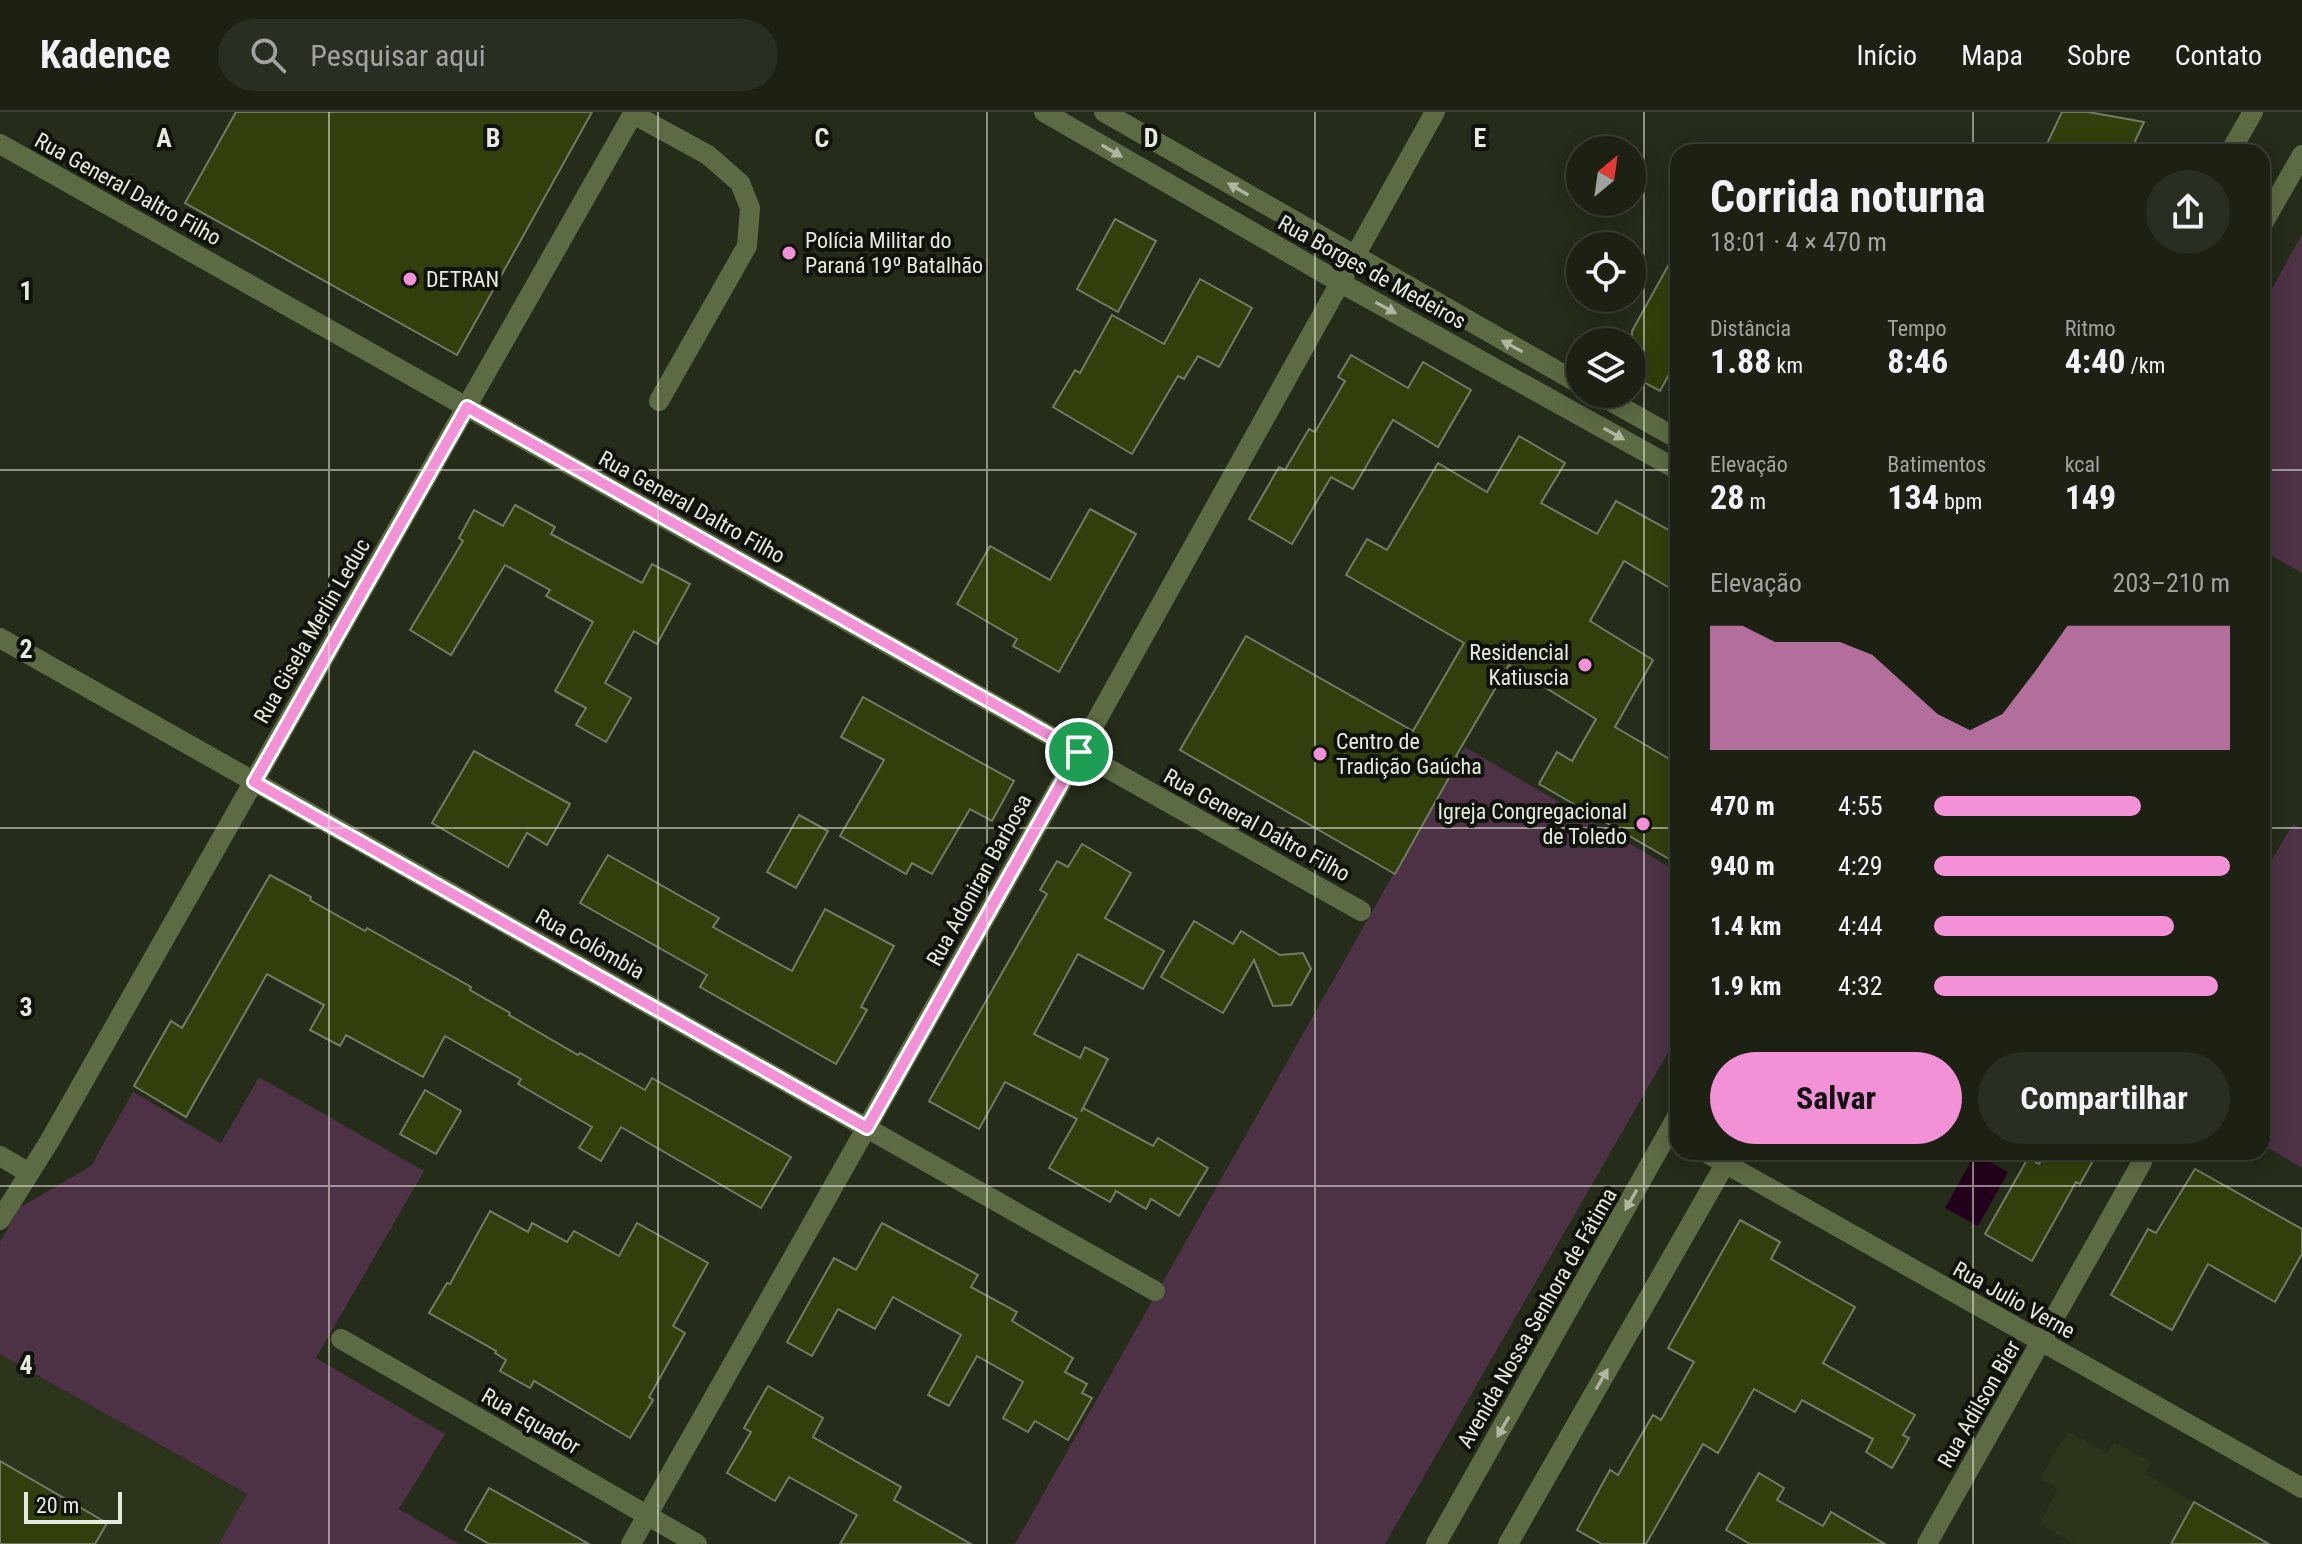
<!DOCTYPE html>
<html lang="pt">
<head>
<meta charset="utf-8">
<style>
	body { margin:0; font-family:"Roboto Condensed",sans-serif; background:#292e22; color:#f1f3f6; height:100vh; display:flex; flex-direction:column; font-size:30px; white-space:nowrap }
	* { box-sizing:border-box; margin:0 }
	p { font-size:26px; color:#a0a3a0 }
	.icon { flex:none; width:44px; height:44px; fill:none; stroke:currentColor; stroke-width:2; stroke-linecap:round; stroke-linejoin:round }
	.map { position:relative; flex:1; overflow:hidden }
	.side { position:absolute; left:1670px; top:32px; width:600px; height:1016px; display:flex; flex-direction:column; background:#1c2114; border-radius:24px; box-shadow:0 4px 20px #0003,0 0 0 2px #3a3e34 }
	.side>* { flex:none }
	.needle { width:52px; rotate:29deg }
	.controls { position:absolute; left:1566px; top:24px; display:grid; gap:16px }
	.controls a { display:grid; place-items:center; width:80px; height:80px; border-radius:50%; background:#1c2114; box-shadow:0 4px 20px #0003,0 0 0 2px #3a3e34; font-size:40px }
	.scale { position:absolute; left:24px; bottom:20px; width:98px; box-sizing:border-box; padding-left:8px; border:4px solid #e5e9de; border-top:0; font-size:22px; line-height:28px; white-space:nowrap; color:#e5e9de; -webkit-text-stroke:6px #10130b; paint-order:stroke }
	.pin { position:absolute; display:grid; place-items:center; width:68px; height:68px; color:#fff; margin:-34px; border:4px solid #fff; border-radius:50%; box-shadow:0 2px 8px #0007 }
	.round { display:grid; place-items:center; flex:none; width:84px; height:84px; border-radius:42px; background:#292e22 }
	.head { display:flex; align-items:center; justify-content:space-between; height:136px; padding:0 40px }
	h1 { font-size:44px; font-weight:700; line-height:60px }
	.figures { display:grid; grid-template-columns:repeat(3,1fr); gap:12px; height:136px; padding:8px 40px }
	.figures div { display:grid; align-content:center }
	.figures b { font-size:34px; font-weight:700 }
	.figures small { font-size:22px; font-weight:400 }
	.figures p { font-size:22px }
	.chart { height:224px; padding:16px 40px }
	.chart p { display:flex; justify-content:space-between }
	.chart svg { width:100%; height:144px; margin-top:8px; fill:#f391d6; opacity:.7 }
	.primary-button { display:flex; gap:16px; margin-top:auto; padding:16px 40px }
	.primary-button a { flex:1; height:92px; border-radius:48px; background:#f391d6; color:#111; font-size:32px; font-weight:700; line-height:92px; text-align:center }
	.primary-button a+a { background:#292e22; color:#f1f3f6 }
	ul { padding:0 40px; list-style:none; font-size:26px }
	li { display:grid; grid-template-columns:128px 96px 1fr; align-items:center; height:60px }
	li i { height:20px; border-radius:10px; background:#f391d6 }
	header { display:flex; align-items:center; gap:48px; box-sizing:border-box; height:112px; padding:0 40px; background:#1c2114; border-bottom:2px solid #3a3e34 }
	header strong { font-size:38px }
	nav { display:flex; gap:44px; margin-inline-start:auto; font-size:28px }
	.search { width:560px; height:72px; background:#292e22; display:flex; align-items:center; gap:20px; box-sizing:border-box; padding:0 28px; border-radius:44px; color:#a0a3a0; font-size:30px }
	.map>svg:first-child { display:block }
	.built { fill:#2c341c }
	.green { fill:#4d3245 }
	.water { fill:#23001b }
	.building { fill:#313f0c; stroke:#737b66; stroke-width:2 }
	.lines { fill:none; stroke-linecap:round; stroke-linejoin:round }
	.minor { stroke:#5d6b44; stroke-width:20 }
	.oneway { fill:#afb7a0 }
	.route-casing { stroke:#fff; stroke-width:16 }
	.route { stroke:#f391d6; stroke-width:10 }
	.grid { fill:none; stroke:#e5e9de; stroke-width:2; stroke-opacity:0.55 }
	.poi-dot { fill:#f391d6; stroke:#10130b; stroke-width:3 }
	.labels { text-anchor:middle; dominant-baseline:central; stroke-width:8; stroke-linejoin:round; paint-order:stroke }
	.street-label { font-size:22px; fill:#e5e9de; stroke:#10130b }
	.poi-label { font-size:22px; fill:#e5e9de; stroke:#10130b; text-anchor:start }
	.grid-label { font-size:26px; text-anchor:middle; font-weight:bold; fill:#e5e9de; stroke:#10130b; stroke-width:8; stroke-linejoin:round; paint-order:stroke }
</style>
</head>
<body>
<header>
<strong>Kadence</strong>
<div class="search"><svg class="icon" aria-label="search" viewBox="0 0 24 24"><circle cx="10" cy="10" r="6"/><path d="M15 15l6 6"/></svg>Pesquisar aqui</div>
<nav><a>Início</a><a>Mapa</a><a>Sobre</a><a>Contato</a></nav>
</header>
<div class="map">
<svg width="2302" height="1432" viewBox="0 0 2302 1432">
	<rect width="100%" height="100%" fill="#252c1a"/>
	<!-- built -->
	<g class="built">
		<polygon points="0,1242 247,1383 219,1432 0,1432"/>
		<polygon points="2067,1319 2107,1341 2114,1330 2151,1350 2145,1362 2194,1390 2171,1432 2074,1432 2039,1412 2058,1377 2040,1367"/>
	</g>
	<!-- green -->
	<g class="green">
		<polygon points="2302,122 2302,461 2262,438 2262,195"/>
		<polygon points="1465,635 1678,760 1678,923 1385,1432 1015,1432"/>
		<polygon points="2293,712 2302,717 2302,1056 2262,1032 2262,764"/>
		<polygon points="259,965 424,1059 316,1246 445,1322 399,1397 459,1432 219,1432 247,1382 0,1242 0,1130 19,1096 91,1054 133,980 221,1031"/>
	</g>
	<!-- water -->
	<polygon class="water" points="1975,1042 2008,1060 1978,1114 1945,1096"/>
	<!-- building -->
	<g class="building">
		<polygon points="236,0 592,0 457,243 185,91"/>
		<polygon points="2062,0 2088,0 2144,10 2130,40 2043,40"/>
		<polygon points="1115,107 1156,129 1118,200 1077,177"/>
		<polygon points="1678,136 1678,246 1660,279 1632,264 1632,219"/>
		<polygon points="1200,167 1252,196 1219,255 1198,244 1184,267 1178,264 1132,342 1053,295 1075,258 1080,261 1112,203 1164,232"/>
		<polygon points="1351,243 1408,276 1423,250 1471,278 1438,335 1393,308 1353,377 1331,365 1292,432 1249,407 1279,355 1285,358 1309,317 1315,320 1345,269 1338,265"/>
		<polygon points="1519,324 1565,351 1541,391 1597,422 1616,389 1678,423 1678,481 1624,449 1590,509 1653,548 1615,615 1678,652 1678,752 1539,672 1557,640 1572,649 1596,607 1509,553 1456,644 1460,646 1395,762 1180,638 1246,524 1413,619 1464,531 1346,463 1367,427 1387,438 1438,351 1487,380"/>
		<polygon points="515,393 555,415 551,422 642,471 652,452 690,472 657,532 634,519 605,571 631,586 606,630 576,613 586,596 555,579 593,510 546,484 550,478 505,453 451,543 410,518 463,429 459,426 474,398 503,414"/>
		<polygon points="1090,397 1136,422 1059,560 1013,534 1017,527 957,492 990,434 1050,468"/>
		<polygon points="863,585 1014,669 992,709 970,697 932,762 912,751 906,762 840,724 884,648 841,625"/>
		<polygon points="474,639 570,692 547,733 527,721 508,755 432,711"/>
		<polygon points="799,703 828,719 796,776 767,760"/>
		<polygon points="1082,732 1131,761 1105,806 1164,839 1143,877 1078,842 1034,922 1080,946 1085,935 1108,947 1081,1000 1083,996 1153,1034 1158,1026 1208,1056 1179,1104 1151,1087 1146,1097 1116,1079 1110,1090 1049,1056 1077,1007 1005,970 979,1017 929,989 1047,782 1040,778 1057,749 1068,755"/>
		<polygon points="608,743 719,806 713,815 792,859 825,797 894,834 861,895 867,898 836,952 700,875 707,863 580,791"/>
		<polygon points="270,763 311,785 310,788 365,819 367,816 471,875 470,878 510,901 509,903 578,943 580,941 645,978 652,966 791,1045 761,1096 621,1015 601,1049 579,1036 592,1015 518,972 521,967 445,924 423,965 346,923 340,934 310,918 324,893 267,862 186,1005 134,974 171,909 182,916"/>
		<polygon points="1194,809 1233,832 1241,819 1280,843 1303,841 1311,857 1291,893 1273,894 1254,848 1223,901 1161,865"/>
		<polygon points="425,978 461,999 436,1042 400,1022"/>
		<polygon points="2046,1040 2098,1040 2080,1072 2076,1070 2032,1149 1985,1122 2028,1046 2039,1052"/>
		<polygon points="2195,1057 2302,1117 2302,1142 2275,1190 2208,1152 2172,1218 2111,1183 2148,1117 2156,1121"/>
		<polygon points="490,1099 528,1120 532,1111 567,1130 574,1119 619,1144 637,1111 708,1151 673,1214 685,1221 649,1285 653,1288 630,1326 534,1269 530,1276 500,1259 506,1248 495,1241 496,1239 429,1201 447,1171 450,1172"/>
		<polygon points="1740,1108 1780,1130 1771,1147 1855,1195 1823,1251 1915,1303 1903,1323 1909,1326 1892,1356 1866,1340 1873,1327 1802,1288 1795,1300 1754,1277 1718,1341 1703,1332 1646,1432 1602,1432 1577,1418 1610,1358 1618,1363 1653,1303 1661,1308 1694,1250 1668,1236"/>
		<polygon points="882,1111 978,1163 971,1175 1017,1200 1012,1209 1073,1246 1065,1260 1087,1272 1082,1281 1092,1286 1068,1328 1035,1309 1028,1320 1003,1306 1023,1270 977,1244 949,1294 928,1283 961,1223 893,1185 875,1217 838,1197 812,1244 787,1230 834,1146 856,1158"/>
		<polygon points="768,1274 823,1306 813,1325 901,1375 894,1388 971,1432 840,1432 857,1403 789,1365 775,1389 727,1361 751,1320 744,1316"/>
		<polygon points="0,1349 107,1411 95,1432 0,1432"/>
		<polygon points="1759,1361 1784,1376 1777,1388 1823,1414 1831,1400 1885,1432 1750,1432 1726,1418"/>
		<polygon points="489,1376 589,1432 489,1432 465,1418"/>
		<polygon points="2194,1390 2269,1432 2171,1432"/>
	</g>
	<g class="lines">
		<!-- minor -->
		<g class="minor">
			<polyline points="1044,0 1341,171 1678,358"/>
			<polyline points="1104,0 1580,272"/>
			<polyline points="633,2 708,43 740,71 750,96 747,134 659,289"/>
			<polyline points="0,32 1361,799"/>
			<polyline points="2230,40 2253,0"/>
			<polyline points="2262,113 2302,43"/>
			<polyline points="1598,282 1678,327"/>
			<polyline points="0,526 1155,1179"/>
			<polyline points="1705,1040 2302,1376"/>
			<polyline points="0,1044 29,1061"/>
			<polyline points="0,1108 49,1030 634,0"/>
			<polyline points="341,1227 697,1432"/>
			<polyline points="631,1432 1079,640 1435,0"/>
			<polyline points="1436,1432 1678,1003"/>
			<polyline points="1508,1432 1732,1040"/>
			<polyline points="1927,1432 2142,1050"/>
		</g>
	</g>
	<!-- one-way arrows -->
	<defs><path id="oneway-solid" d="M-6-.8H1V-3.2L6.5 0L1 3.2V.8H-6Z" transform="scale(2)"/></defs>
	<g class="oneway">
		<use href="#oneway-solid" transform="translate(1112 39) rotate(30)"/>
		<use href="#oneway-solid" transform="translate(1238 77) rotate(-150)"/>
		<use href="#oneway-solid" transform="translate(1386 196) rotate(29)"/>
		<use href="#oneway-solid" transform="translate(1512 234) rotate(-151)"/>
		<use href="#oneway-solid" transform="translate(1614 322) rotate(29)"/>
		<use href="#oneway-solid" transform="translate(1631 1088) rotate(120)"/>
		<use href="#oneway-solid" transform="translate(1602 1267) rotate(-60)"/>
		<use href="#oneway-solid" transform="translate(1503 1315) rotate(120)"/>
	</g>
	<g class="lines">
		<!-- route casing -->
		<g class="route-casing">
			<polygon id="route" points="467,295 1079,640 867,1016 254,670"/>
		</g>
		<!-- route -->
		<use href="#route" class="route"/>
	</g>
	<!-- grid -->
	<path class="grid" d="M329,0V1432M658,0V1432M987,0V1432M1315,0V1432M1644,0V1432M1973,0V40M0,358H1678M2262,358H2302M0,716H1678M2262,716H2302M1973,1040V1432M0,1074H2302"/>
	<!-- markers -->
	<g class="poi-dot">
		<circle cx="789" cy="141" r="8"/>
		<circle cx="410" cy="167" r="8"/>
		<circle cx="1585" cy="553" r="8"/>
		<circle cx="1320" cy="642" r="8"/>
		<circle cx="1643" cy="712" r="8"/>
	</g>
	<g class="labels">
		<!-- street labels -->
		<g class="street-label">
			<text transform="translate(128 77) rotate(29)">Rua General Daltro Filho</text>
			<text transform="translate(1372 160) rotate(29)">Rua Borges de Medeiros</text>
			<text transform="translate(692 395) rotate(29)">Rua General Daltro Filho</text>
			<text transform="translate(312 519) rotate(-60)">Rua Gisela Merlin Leduc</text>
			<text transform="translate(1257 713) rotate(29)">Rua General Daltro Filho</text>
			<text transform="translate(979 768) rotate(-61)">Rua Adoniran Barbosa</text>
			<text transform="translate(590 832) rotate(29)">Rua Colômbia</text>
			<text transform="translate(2014 1188) rotate(29)">Rua Julio Verne</text>
			<text transform="translate(1537 1206) rotate(-60)">Avenida Nossa Senhora de Fátima</text>
			<text transform="translate(1979 1292) rotate(-60)">Rua Adilson Bier</text>
			<text transform="translate(531 1309) rotate(30)">Rua Equador</text>
		</g>
		<!-- poi labels -->
		<g class="poi-label">
			<text x="805" y="128">Polícia Militar do<tspan x="805" dy="25">Paraná 19º Batalhão</tspan></text>
			<text x="426" y="167">DETRAN</text>
			<text x="1569" y="540" text-anchor="end">Residencial<tspan x="1569" dy="25">Katiuscia</tspan></text>
			<text x="1336" y="629">Centro de<tspan x="1336" dy="25">Tradição Gaúcha</tspan></text>
			<text x="1627" y="699" text-anchor="end">Igreja Congregacional<tspan x="1627" dy="25">de Toledo</tspan></text>
		</g>
	</g>
	<g class="grid-label">
		<text x="164" y="35">A</text>
		<text x="493" y="35">B</text>
		<text x="822" y="35">C</text>
		<text x="1151" y="35">D</text>
		<text x="1480" y="35">E</text>
		<text x="26" y="188">1</text>
		<text x="26" y="546">2</text>
		<text x="26" y="904">3</text>
		<text x="26" y="1262">4</text>
	</g>
</svg>
<div class="controls">
<a><svg class="needle" viewBox="-14 -14 28 28"><path d="M0-13l5 13h-10z" fill="#e53935"/><path d="M0 13l5-13h-10z" fill="#a0a3a0"/></svg></a>
<a><svg class="icon" aria-label="locate" viewBox="0 0 24 24"><circle cx="12" cy="12" r="6"/><path d="M12 2v4M12 18v4M2 12h4M18 12h4"/></svg></a>
<a><svg class="icon" aria-label="layers" viewBox="0 0 24 24"><path d="M12 4l9 5-9 5-9-5zM3 14l9 5 9-5"/></svg></a>
</div>
<div class="scale">20 m</div>
<div class="pin" style="left:1079px;top:640px;background:#1e9e55"><svg class="icon" aria-label="arrive" viewBox="0 0 24 24"><path d="M6 21V4h12l-3 4 3 4H6"/></svg></div>
<section class="side">
<div class="head"><div><h1>Corrida noturna</h1><p>18:01 · 4 × 470 m</p></div><a class="round"><svg class="icon" aria-label="share" viewBox="0 0 24 24"><path d="M12 15V3M7 8l5-5 5 5M5 13v7h14v-7"/></svg></a></div>
<div class="figures">
<div><p>Distância</p><b>1.88<small> km</small></b></div>
<div><p>Tempo</p><b>8:46</b></div>
<div><p>Ritmo</p><b>4:40<small> /km</small></b></div>
</div>
<div class="figures">
<div><p>Elevação</p><b>28<small> m</small></b></div>
<div><p>Batimentos</p><b>134<small> bpm</small></b></div>
<div><p>kcal</p><b>149</b></div>
</div>
<div class="chart"><p><span>Elevação</span>203–210 m</p>
<svg viewBox="0 0 160 44" preserveAspectRatio="none"><path d="M0 44V6L10 6L20 11L30 11L40 11L50 15L60 24L70 33L80 38L90 33L100 20L110 6L120 6L130 6L140 6L150 6L160 6V44z"/></svg>
</div>
<ul>
<li><b>470 m</b>4:55<i style="width:70%"></i></li>
<li><b>940 m</b>4:29<i style="width:100%"></i></li>
<li><b>1.4 km</b>4:44<i style="width:81%"></i></li>
<li><b>1.9 km</b>4:32<i style="width:96%"></i></li>
</ul>
<div class="primary-button"><a>Salvar</a><a>Compartilhar</a></div>
</section>
</div>
</body>
</html>
